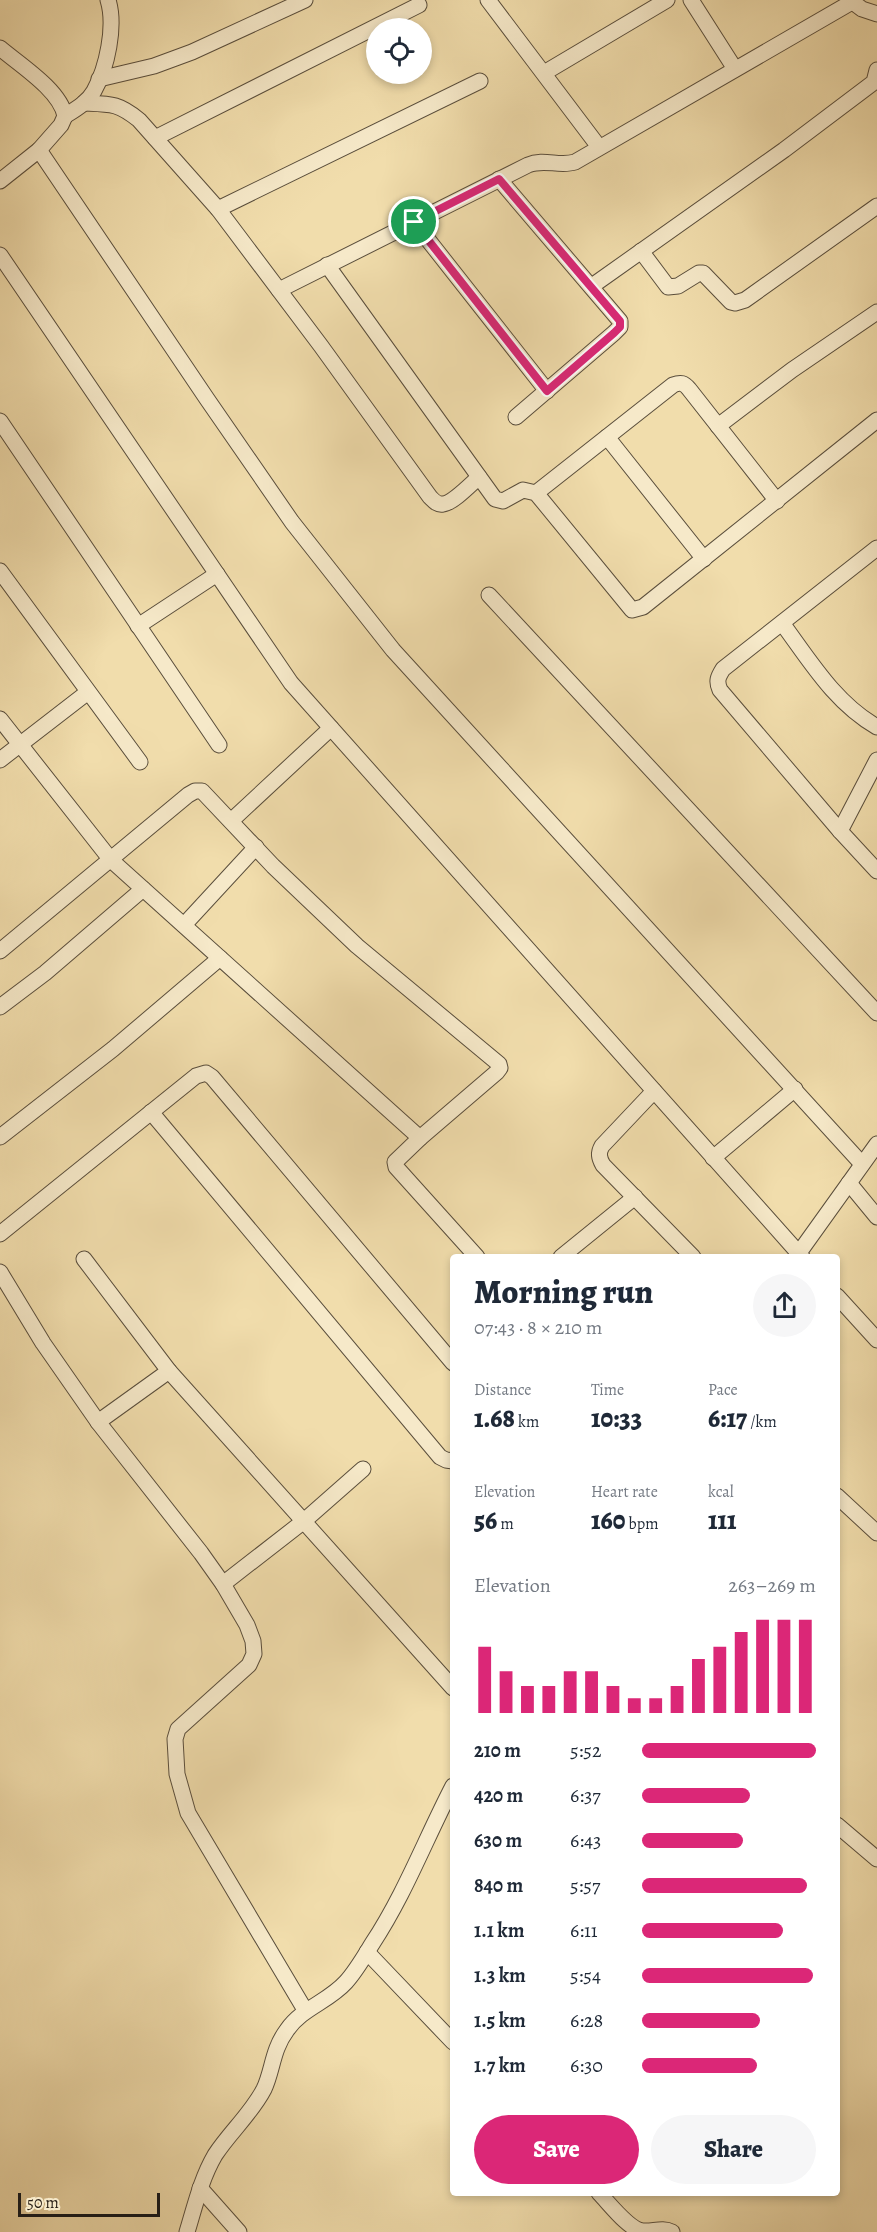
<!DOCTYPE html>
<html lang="en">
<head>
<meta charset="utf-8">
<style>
	body { margin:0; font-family:Alegreya,serif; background:#f6f6f7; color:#1f2937; height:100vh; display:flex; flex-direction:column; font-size:22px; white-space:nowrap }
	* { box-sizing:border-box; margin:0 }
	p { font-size:20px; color:#747a83 }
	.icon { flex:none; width:33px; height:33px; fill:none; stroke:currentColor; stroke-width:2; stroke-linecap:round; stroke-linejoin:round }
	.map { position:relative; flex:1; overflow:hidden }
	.panel { position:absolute; left:450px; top:1254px; width:390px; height:942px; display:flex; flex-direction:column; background:#fff; border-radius:6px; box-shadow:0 3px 9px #0003 }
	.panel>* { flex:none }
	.fabs { position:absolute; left:366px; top:18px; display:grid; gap:12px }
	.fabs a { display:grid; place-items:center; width:66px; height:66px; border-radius:50%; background:#fff; box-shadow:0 3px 9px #0003; font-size:30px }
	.scale { position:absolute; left:18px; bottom:15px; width:142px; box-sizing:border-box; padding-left:6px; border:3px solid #281f16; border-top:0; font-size:16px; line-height:21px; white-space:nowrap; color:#281f16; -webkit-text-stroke:4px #f6e9c9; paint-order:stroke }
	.pin { position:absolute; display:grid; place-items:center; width:51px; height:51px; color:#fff; margin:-26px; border:3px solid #fff; border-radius:50%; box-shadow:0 2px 6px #0007 }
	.round { display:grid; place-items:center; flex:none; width:63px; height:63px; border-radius:32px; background:#f6f6f7 }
	.summary { display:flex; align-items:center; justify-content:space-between; height:102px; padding:0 24px }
	h1 { font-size:33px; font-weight:800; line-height:45px }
	.figures { display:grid; grid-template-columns:repeat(3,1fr); gap:9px; height:102px; padding:6px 24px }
	.figures div { display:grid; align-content:center }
	.figures b { font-size:26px; font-weight:800 }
	.figures small { font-size:16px; font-weight:400 }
	.figures p { font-size:16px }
	.chart { height:168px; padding:12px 24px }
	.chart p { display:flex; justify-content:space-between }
	.chart svg { width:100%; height:108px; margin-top:6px; stroke:#db2777; stroke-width:6 }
	.cta { display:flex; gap:12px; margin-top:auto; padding:12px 24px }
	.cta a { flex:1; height:69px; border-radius:36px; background:#db2777; color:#fff; font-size:24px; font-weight:800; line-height:69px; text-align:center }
	.cta a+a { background:#f6f6f7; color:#1f2937 }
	ul { padding:0 24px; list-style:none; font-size:20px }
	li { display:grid; grid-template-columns:96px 72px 1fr; align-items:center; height:45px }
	li i { height:15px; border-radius:8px; background:#db2777 }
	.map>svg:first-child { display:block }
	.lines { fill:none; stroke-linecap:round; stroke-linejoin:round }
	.minor-casing { stroke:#5a4e3c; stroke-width:17 }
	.minor { stroke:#f6e9c9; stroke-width:15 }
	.route-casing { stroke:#fff; stroke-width:12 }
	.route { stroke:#db2777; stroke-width:8 }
</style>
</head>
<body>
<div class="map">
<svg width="877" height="2232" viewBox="0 0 877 2232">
	<rect width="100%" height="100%" fill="#f1ddac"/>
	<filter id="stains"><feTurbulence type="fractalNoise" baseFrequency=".00333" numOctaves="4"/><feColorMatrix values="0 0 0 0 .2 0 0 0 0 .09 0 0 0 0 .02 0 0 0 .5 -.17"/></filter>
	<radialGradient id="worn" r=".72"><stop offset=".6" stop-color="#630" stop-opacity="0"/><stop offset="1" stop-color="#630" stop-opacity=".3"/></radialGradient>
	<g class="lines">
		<!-- minor casing -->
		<g class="minor-casing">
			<g id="minor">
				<polyline points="488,0 599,147"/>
				<polyline points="691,0 735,69"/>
				<polyline points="850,0 862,9 877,14"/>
				<path d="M0,48C20,65 60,90 65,116L61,125L39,150"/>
				<polyline points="544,73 667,0"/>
				<polyline points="99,79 154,66 192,52 305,0"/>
				<path d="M84,103C111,104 118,103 139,120L218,209L321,346L430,497C434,501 437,505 443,504C453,503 471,484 479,477"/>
				<path d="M65,116C76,109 88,102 94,91C107,68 116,26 108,0"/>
				<polyline points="155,138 419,5"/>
				<polyline points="499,179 620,321 620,327 614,333 516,417"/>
				<polyline points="0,181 39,150 207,399 292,522 393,650 862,1164"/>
				<polyline points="218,209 480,81"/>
				<polyline points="414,222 547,391"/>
				<polyline points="641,251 668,287 678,286 699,273 703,273 731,302 735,303 745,300 877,206"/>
				<polyline points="0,255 291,683 802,1257"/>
				<polyline points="327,265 495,499 503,501 523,490 536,493 632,610 643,607 877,420"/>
				<polyline points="592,286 784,150 874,82 877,70"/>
				<path d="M279,290L528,165C544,158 559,167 575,162L852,2"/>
				<polyline points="0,421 219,745"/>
				<polyline points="718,426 792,370 877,312"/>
				<polyline points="607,437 704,559"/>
				<path d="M536,493L673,385C681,382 684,383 689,389L777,501"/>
				<path d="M877,548L723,669C718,677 716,681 720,690L840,831L877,871"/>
				<polyline points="0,571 140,762"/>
				<polyline points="489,595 877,1013"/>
				<path d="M782,623C810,661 835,703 877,727"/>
				<polyline points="138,626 217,574"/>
				<polyline points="0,719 111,860 420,1138 395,1162 396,1167 477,1257"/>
				<polyline points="0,760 88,692"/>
				<polyline points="231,821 331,728"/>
				<polyline points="840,831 877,760"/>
				<polyline points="184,925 256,847"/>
				<polyline points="0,951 188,795 195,791 202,791 273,866 357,946 499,1064 500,1068 497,1072 420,1138"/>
				<polyline points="0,1007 45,973 143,889"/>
				<path d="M654,1091L602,1146C598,1153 599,1158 603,1165L693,1257"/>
				<polyline points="151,1112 440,1457 446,1460 453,1461"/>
				<polyline points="0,1137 113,1049 220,958"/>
				<polyline points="713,1158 795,1089"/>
				<polyline points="849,1183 877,1217"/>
				<polyline points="0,1234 196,1076 206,1073 212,1077 453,1363"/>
				<polyline points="561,1257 635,1197"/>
				<polyline points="796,1257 877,1144"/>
				<polyline points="84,1259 169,1371"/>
				<polyline points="0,1272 43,1343 98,1422 201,1553 223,1584 247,1625 253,1641 254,1654 249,1665 178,1729 175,1739 177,1774 188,1813 305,2010"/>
				<polyline points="837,1296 877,1340"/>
				<polyline points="98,1422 169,1371 453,1688"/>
				<polyline points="837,1496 877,1533"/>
				<polyline points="223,1584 304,1521 363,1469"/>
				<polyline points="837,1825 877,1859"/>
				<polyline points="367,1952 453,2042"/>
				<polyline points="200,2188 239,2232"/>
				<path d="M599,2193C609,2203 629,2230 643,2231C653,2232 662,2227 672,2232"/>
				<path d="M187,2232C195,2206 201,2179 215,2155C230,2132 251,2114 264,2089C273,2070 272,2050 287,2030C302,2008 328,2002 346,1982C356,1971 364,1957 372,1944C405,1894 425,1840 453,1786"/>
			</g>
		</g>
		<!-- minor -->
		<use href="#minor" class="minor"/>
	</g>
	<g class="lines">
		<!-- route casing -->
		<g class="route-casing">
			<polygon id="route" points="499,179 620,321 620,327 614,333 547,391 414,222"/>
		</g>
		<!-- route -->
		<use href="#route" class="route"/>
	</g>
	<rect width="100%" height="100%" filter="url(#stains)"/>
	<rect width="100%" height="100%" fill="url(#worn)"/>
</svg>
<div class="fabs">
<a><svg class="icon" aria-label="locate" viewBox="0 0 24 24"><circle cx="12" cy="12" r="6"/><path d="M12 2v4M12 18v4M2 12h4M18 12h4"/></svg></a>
</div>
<div class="scale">50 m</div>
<div class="pin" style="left:414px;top:222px;background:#1e9e55"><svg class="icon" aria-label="arrive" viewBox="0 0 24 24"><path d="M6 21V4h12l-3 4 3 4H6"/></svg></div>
<section class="panel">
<div class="summary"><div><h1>Morning run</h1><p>07:43 · 8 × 210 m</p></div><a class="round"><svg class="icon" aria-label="share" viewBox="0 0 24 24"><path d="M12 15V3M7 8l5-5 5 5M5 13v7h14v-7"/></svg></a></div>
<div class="figures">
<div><p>Distance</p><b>1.68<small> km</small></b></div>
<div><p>Time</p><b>10:33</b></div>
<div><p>Pace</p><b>6:17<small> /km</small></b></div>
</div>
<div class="figures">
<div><p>Elevation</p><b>56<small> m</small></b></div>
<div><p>Heart rate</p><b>160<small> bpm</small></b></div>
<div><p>kcal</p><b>111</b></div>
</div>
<div class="chart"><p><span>Elevation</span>263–269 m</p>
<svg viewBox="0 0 160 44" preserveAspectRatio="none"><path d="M5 44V17M15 44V27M25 44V33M35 44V33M45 44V27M55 44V27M65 44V33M75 44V38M85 44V38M95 44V33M105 44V22M115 44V17M125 44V11M135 44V6M145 44V6M155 44V6"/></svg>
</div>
<ul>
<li><b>210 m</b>5:52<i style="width:100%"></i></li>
<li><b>420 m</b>6:37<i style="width:62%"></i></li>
<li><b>630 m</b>6:43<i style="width:58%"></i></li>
<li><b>840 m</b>5:57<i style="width:95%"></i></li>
<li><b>1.1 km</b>6:11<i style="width:81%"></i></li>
<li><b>1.3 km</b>5:54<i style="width:98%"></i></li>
<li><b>1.5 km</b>6:28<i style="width:68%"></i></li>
<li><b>1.7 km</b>6:30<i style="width:66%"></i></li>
</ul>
<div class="cta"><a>Save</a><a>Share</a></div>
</section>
</div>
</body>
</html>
